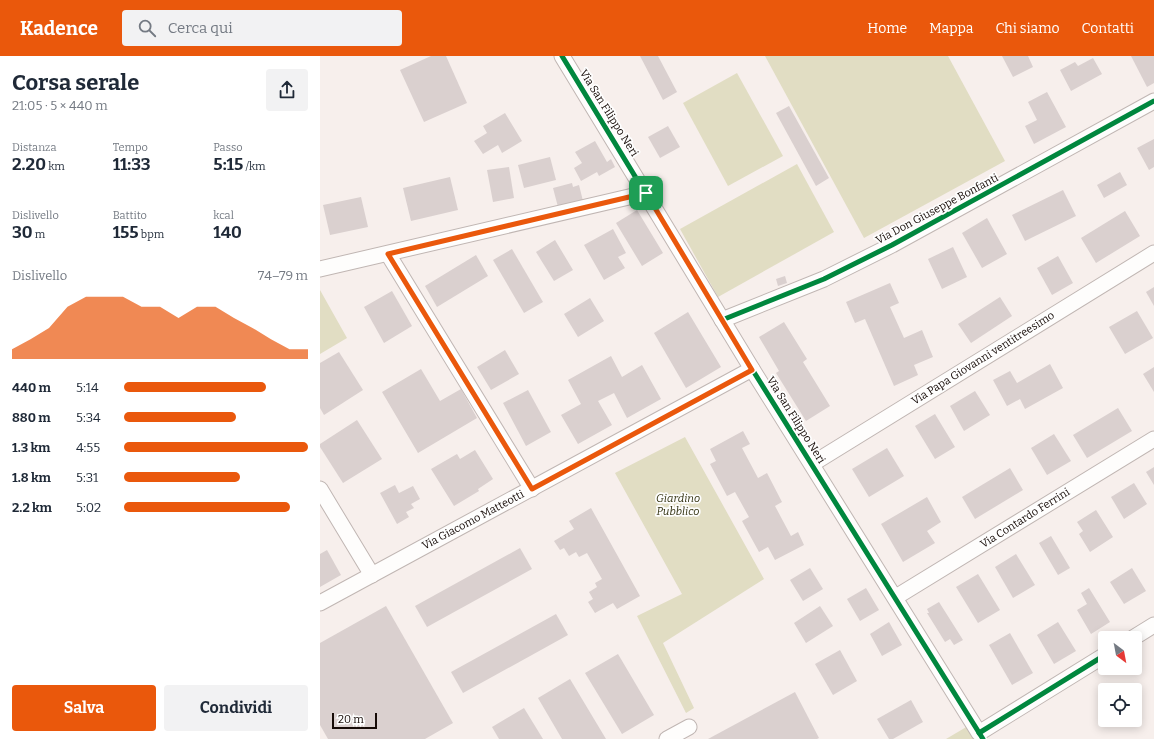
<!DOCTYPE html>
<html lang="it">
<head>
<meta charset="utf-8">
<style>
	body { margin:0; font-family:Bitter,serif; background:#f2f2f3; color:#1f2937; height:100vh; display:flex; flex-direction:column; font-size:15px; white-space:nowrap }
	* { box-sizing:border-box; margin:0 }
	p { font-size:13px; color:#747a83 }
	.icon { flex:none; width:22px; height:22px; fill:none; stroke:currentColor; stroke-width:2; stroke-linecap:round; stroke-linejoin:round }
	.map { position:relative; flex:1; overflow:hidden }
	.details { display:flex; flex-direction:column; background:#fff; width:320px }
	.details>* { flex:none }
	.needle { width:26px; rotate:148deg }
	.buttons { position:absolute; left:778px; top:575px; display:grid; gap:8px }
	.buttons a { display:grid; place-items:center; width:44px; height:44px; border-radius:4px; background:#fff; box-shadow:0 2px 10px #0003; font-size:20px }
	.scale { position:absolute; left:12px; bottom:10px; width:45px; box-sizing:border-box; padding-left:4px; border:2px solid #160b07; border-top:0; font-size:11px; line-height:14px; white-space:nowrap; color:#160b07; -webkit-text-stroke:3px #fefefe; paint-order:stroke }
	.pin { position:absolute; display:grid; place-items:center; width:34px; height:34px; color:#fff; margin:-17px; border-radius:8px; box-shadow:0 2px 6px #0006 }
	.round { display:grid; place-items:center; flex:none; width:42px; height:42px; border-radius:4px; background:#f2f2f3 }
	.overview { display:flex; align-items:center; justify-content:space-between; height:68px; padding:0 12px }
	h1 { font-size:22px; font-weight:700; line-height:30px }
	.stats { display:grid; grid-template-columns:repeat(3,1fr); gap:6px; height:68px; padding:4px 12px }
	.stats div { display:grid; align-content:center }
	.stats b { font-size:17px; font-weight:700 }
	.stats small { font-size:11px; font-weight:400 }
	.stats p { font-size:11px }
	.chart { height:112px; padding:8px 12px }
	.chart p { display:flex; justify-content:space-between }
	.chart svg { width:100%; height:72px; margin-top:4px; fill:#ea580c; opacity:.7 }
	.primary-button { display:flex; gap:8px; margin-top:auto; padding:8px 12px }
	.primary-button a { flex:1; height:46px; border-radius:4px; background:#ea580c; color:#fff; font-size:16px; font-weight:700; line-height:46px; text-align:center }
	.primary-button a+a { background:#f2f2f3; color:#1f2937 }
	ul { padding:0 12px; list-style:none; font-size:13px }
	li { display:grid; grid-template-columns:64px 48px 1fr; align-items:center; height:30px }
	li i { height:10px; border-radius:5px; background:#ea580c }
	header { display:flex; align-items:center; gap:24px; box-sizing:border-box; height:56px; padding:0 20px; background:#ea580c; color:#fff }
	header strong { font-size:19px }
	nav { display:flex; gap:22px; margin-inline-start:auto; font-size:14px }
	.search { width:280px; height:36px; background:#f2f2f3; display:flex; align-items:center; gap:10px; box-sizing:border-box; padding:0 14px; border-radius:4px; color:#747a83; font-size:15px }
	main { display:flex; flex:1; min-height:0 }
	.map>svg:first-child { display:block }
	.green { fill:#e1ddc3 }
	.building { fill:#dad0cf }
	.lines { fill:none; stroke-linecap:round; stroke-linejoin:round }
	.minor-casing { stroke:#c0b6b3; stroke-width:17 }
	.minor { stroke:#fefdfc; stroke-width:15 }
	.cycleway-casing { stroke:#fefefe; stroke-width:8 }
	.cycleway { stroke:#00873e; stroke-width:5 }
	.route-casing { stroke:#fff; stroke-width:8 }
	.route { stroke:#ea580c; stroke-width:5 }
	.labels { text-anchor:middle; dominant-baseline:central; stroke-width:3.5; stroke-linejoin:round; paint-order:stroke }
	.street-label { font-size:11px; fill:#160b07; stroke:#fefefe }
	.park-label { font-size:11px; font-style:italic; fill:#323110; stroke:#fefefe }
</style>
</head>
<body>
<header>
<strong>Kadence</strong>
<div class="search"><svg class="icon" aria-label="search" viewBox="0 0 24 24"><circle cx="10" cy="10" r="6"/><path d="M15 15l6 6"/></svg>Cerca qui</div>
<nav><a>Home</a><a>Mappa</a><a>Chi siamo</a><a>Contatti</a></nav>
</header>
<main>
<section class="details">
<div class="overview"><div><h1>Corsa serale</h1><p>21:05 · 5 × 440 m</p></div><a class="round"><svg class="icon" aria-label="share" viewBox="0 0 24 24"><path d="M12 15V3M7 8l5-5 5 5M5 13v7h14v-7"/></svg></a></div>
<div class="stats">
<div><p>Distanza</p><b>2.20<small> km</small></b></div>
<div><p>Tempo</p><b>11:33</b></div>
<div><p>Passo</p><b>5:15<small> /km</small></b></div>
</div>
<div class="stats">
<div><p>Dislivello</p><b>30<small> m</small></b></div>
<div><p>Battito</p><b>155<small> bpm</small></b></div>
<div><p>kcal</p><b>140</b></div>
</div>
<div class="chart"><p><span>Dislivello</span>74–79 m</p>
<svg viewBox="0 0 160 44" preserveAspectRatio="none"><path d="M0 44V38L10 32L20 25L30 12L40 6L50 6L60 6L70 12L80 12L90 19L100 12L110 12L120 19L130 25L140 32L150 38L160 38V44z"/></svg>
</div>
<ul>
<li><b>440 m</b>5:14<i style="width:77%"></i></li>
<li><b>880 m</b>5:34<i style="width:61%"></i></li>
<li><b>1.3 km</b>4:55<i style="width:100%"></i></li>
<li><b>1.8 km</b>5:31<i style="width:63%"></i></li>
<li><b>2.2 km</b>5:02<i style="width:90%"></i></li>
</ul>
<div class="primary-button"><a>Salva</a><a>Condividi</a></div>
</section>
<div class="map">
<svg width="834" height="683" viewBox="0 0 834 683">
	<rect width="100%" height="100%" fill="#f7efec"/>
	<!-- green -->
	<g class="green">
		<polygon points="445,0 628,0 685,105 544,182"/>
		<polygon points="417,17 463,100 408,130 363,47"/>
		<polygon points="477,108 514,176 398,241 360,173"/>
		<polygon points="0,234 27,282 0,298"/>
		<polygon points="365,381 444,523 343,587 374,652 366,657 317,560 362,538 295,417"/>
		<polygon points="648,670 656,683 626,683"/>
	</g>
	<!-- building -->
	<g class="building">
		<polygon points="111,0 126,0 147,47 104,66 80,14"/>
		<polygon points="320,0 338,0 357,36 343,44"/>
		<polygon points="682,0 708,0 713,11 693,21"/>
		<polygon points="811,0 834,0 834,27 827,31"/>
		<polygon points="773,2 782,18 751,35 740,14 755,6 758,10"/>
		<polygon points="727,36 746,71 714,88 705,70 717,64 708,46"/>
		<polygon points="469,50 509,122 496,130 456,57"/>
		<polygon points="185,57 202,85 182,97 178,89 163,98 154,85 167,77 163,70"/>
		<polygon points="348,70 360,91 340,102 328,81"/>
		<polygon points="834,83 834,111 829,114 817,92"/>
		<polygon points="275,85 287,106 291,103 295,111 279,120 277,116 261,125 254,112 262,107 255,96"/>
		<polygon points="230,101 236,124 204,132 198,109"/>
		<polygon points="189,111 194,142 173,146 167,114"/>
		<polygon points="800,116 807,129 784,142 777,129"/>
		<polygon points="130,121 138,154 91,165 83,132"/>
		<polygon points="252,127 253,131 259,129 263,145 238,151 233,132"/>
		<polygon points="743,134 756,160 705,185 692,159"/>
		<polygon points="41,141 48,171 10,179 3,149"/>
		<polygon points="317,154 343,197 322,210 296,167"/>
		<polygon points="805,155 820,180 776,207 761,182"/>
		<polygon points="667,162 687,198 662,212 642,177"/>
		<polygon points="293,173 306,197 298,201 305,212 284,224 264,189"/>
		<polygon points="235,184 253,214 234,225 216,196"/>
		<polygon points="633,191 647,221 622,233 608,203"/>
		<polygon points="192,193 223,246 204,257 173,204"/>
		<polygon points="156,199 168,220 117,251 105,230"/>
		<polygon points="738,200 753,227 732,239 717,212"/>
		<polygon points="465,220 467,227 458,230 456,223"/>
		<polygon points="570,227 579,247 570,251 584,282 602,274 613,301 594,309 598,319 574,330 545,263 535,267 526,246"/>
		<polygon points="834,231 834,250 826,236"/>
		<polygon points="72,235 92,270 64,287 44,251"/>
		<polygon points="680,241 692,260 651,287 638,268"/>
		<polygon points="270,242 284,265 258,281 244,258"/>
		<polygon points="817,255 833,282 805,298 789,271"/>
		<polygon points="368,256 401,311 366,332 334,277"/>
		<polygon points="464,266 487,303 483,306 510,350 486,365 456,317 459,315 439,281"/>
		<polygon points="185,294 199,318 171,334 157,311"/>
		<polygon points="19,296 43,334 4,359 0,352 0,307"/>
		<polygon points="291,300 302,321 322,309 341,343 307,362 294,337 278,345 292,369 258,388 241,359 261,348 248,324"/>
		<polygon points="730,308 743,332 705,353 700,343 687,350 673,324 690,315 697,327"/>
		<polygon points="834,311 834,336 823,318"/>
		<polygon points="101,313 120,345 141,333 157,362 98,397 62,336"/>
		<polygon points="208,334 231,376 206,390 183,347"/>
		<polygon points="655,335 670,359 644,375 630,350"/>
		<polygon points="798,352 812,375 767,402 753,379"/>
		<polygon points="615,358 635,391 615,403 595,370"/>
		<polygon points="37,364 62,403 23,427 0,391 0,388"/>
		<polygon points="423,375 430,388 422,392 438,422 447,417 462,446 455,450 471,480 478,476 484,489 455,504 448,491 439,496 422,465 429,461 415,436 407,440 390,408 396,405 390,393"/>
		<polygon points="734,378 751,405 727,419 711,392"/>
		<polygon points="567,392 584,420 549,441 532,413"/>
		<polygon points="155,394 173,423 158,433 159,435 134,450 111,413 137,398 140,403"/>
		<polygon points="834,411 834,429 826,416"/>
		<polygon points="690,412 703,434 655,463 642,441"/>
		<polygon points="814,427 827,448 804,463 791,441"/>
		<polygon points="75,429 79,437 93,430 100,443 91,448 94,452 86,456 89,461 77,468 60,437"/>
		<polygon points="607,441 621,466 607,475 615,487 583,506 561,468"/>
		<polygon points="271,452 320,540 297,553 293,547 275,557 268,546 273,543 269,536 277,531 275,527 282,523 267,497 259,501 256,496 249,500 244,492 240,494 234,485 254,473 249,465"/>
		<polygon points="776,454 793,481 770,496 759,478 763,475 757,466"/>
		<polygon points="731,480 750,512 738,519 719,487"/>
		<polygon points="200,492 212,513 107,571 95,550"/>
		<polygon points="7,494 21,519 0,531 0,498"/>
		<polygon points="696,498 715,529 693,542 675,511"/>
		<polygon points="490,512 503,533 483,545 470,524"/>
		<polygon points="812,512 826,535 804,548 790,526"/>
		<polygon points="658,518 680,554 658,567 636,531"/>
		<polygon points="546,532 559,554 540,565 527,543"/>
		<polygon points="769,532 790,566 771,578 757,554 767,548 761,537"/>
		<polygon points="619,546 643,584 634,589 630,583 625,586 607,557 609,557 607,553"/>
		<polygon points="66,550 133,667 105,683 8,683 0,669 0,587"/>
		<polygon points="500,550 513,570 486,587 474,567"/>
		<polygon points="236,558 248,579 143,637 131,616"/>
		<polygon points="569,566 582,589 562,600 550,578"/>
		<polygon points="738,566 756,595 734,608 717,579"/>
		<polygon points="690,577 713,617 692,629 669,589"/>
		<polygon points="520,594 537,625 513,639 495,608"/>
		<polygon points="298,598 334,659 302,678 265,617"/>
		<polygon points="250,623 286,683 242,683 218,642"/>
		<polygon points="475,636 499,682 497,683 388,683"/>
		<polygon points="591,644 603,666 573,683 569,683 557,663"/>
		<polygon points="204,652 223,683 179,683 172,671"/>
	</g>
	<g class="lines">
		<!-- minor casing -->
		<g class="minor-casing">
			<g id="minor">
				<polyline points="242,0 432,313 659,677 785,599"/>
				<polyline points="68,198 212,433"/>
				<polyline points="0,213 326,137"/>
				<polyline points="402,264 504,223 572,189 834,45"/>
				<polyline points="492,408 834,197"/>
				<polyline points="0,433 52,519"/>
				<polyline points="576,541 834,383"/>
				<polyline points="0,547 432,313"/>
				<polyline points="813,582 834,569"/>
				<polyline points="347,683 369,671"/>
			</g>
		</g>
		<!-- minor -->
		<use href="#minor" class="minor"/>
		<!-- cycleway casing -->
		<g class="cycleway-casing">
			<g id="cycleway">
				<polyline points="242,0 432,313 663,683"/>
				<polyline points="402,264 504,223 572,189 834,45"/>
				<polyline points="659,677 785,599"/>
			</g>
		</g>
		<!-- cycleway -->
		<use href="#cycleway" class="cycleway"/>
	</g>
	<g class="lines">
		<!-- route casing -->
		<g class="route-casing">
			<polygon id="route" points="326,137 432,314 212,433 68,198"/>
		</g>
		<!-- route -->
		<use href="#route" class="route"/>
	</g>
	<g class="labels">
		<!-- street labels -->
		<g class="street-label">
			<text transform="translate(289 57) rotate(58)">Via San Filippo Neri</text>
			<text transform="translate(617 153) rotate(-28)">Via Don Giuseppe Bonfanti</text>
			<text transform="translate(663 302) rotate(-32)">Via Papa Giovanni ventitreesimo</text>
			<text transform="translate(476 364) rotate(58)">Via San Filippo Neri</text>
			<text transform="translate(705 462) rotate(-32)">Via Contardo Ferrini</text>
			<text transform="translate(153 464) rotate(-28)">Via Giacomo Matteotti</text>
		</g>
		<!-- park labels -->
		<g class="park-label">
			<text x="358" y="442">Giardino<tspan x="358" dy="13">Pubblico</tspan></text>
		</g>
	</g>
</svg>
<div class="buttons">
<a><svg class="needle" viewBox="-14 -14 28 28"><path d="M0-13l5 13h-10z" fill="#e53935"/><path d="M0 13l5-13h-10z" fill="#747a83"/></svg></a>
<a><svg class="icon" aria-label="locate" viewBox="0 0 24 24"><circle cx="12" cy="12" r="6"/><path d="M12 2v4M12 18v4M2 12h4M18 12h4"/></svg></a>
</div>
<div class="scale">20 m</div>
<div class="pin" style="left:326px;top:137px;background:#1e9e55"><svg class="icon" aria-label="arrive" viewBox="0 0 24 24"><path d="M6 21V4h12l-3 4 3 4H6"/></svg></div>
</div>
</main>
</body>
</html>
